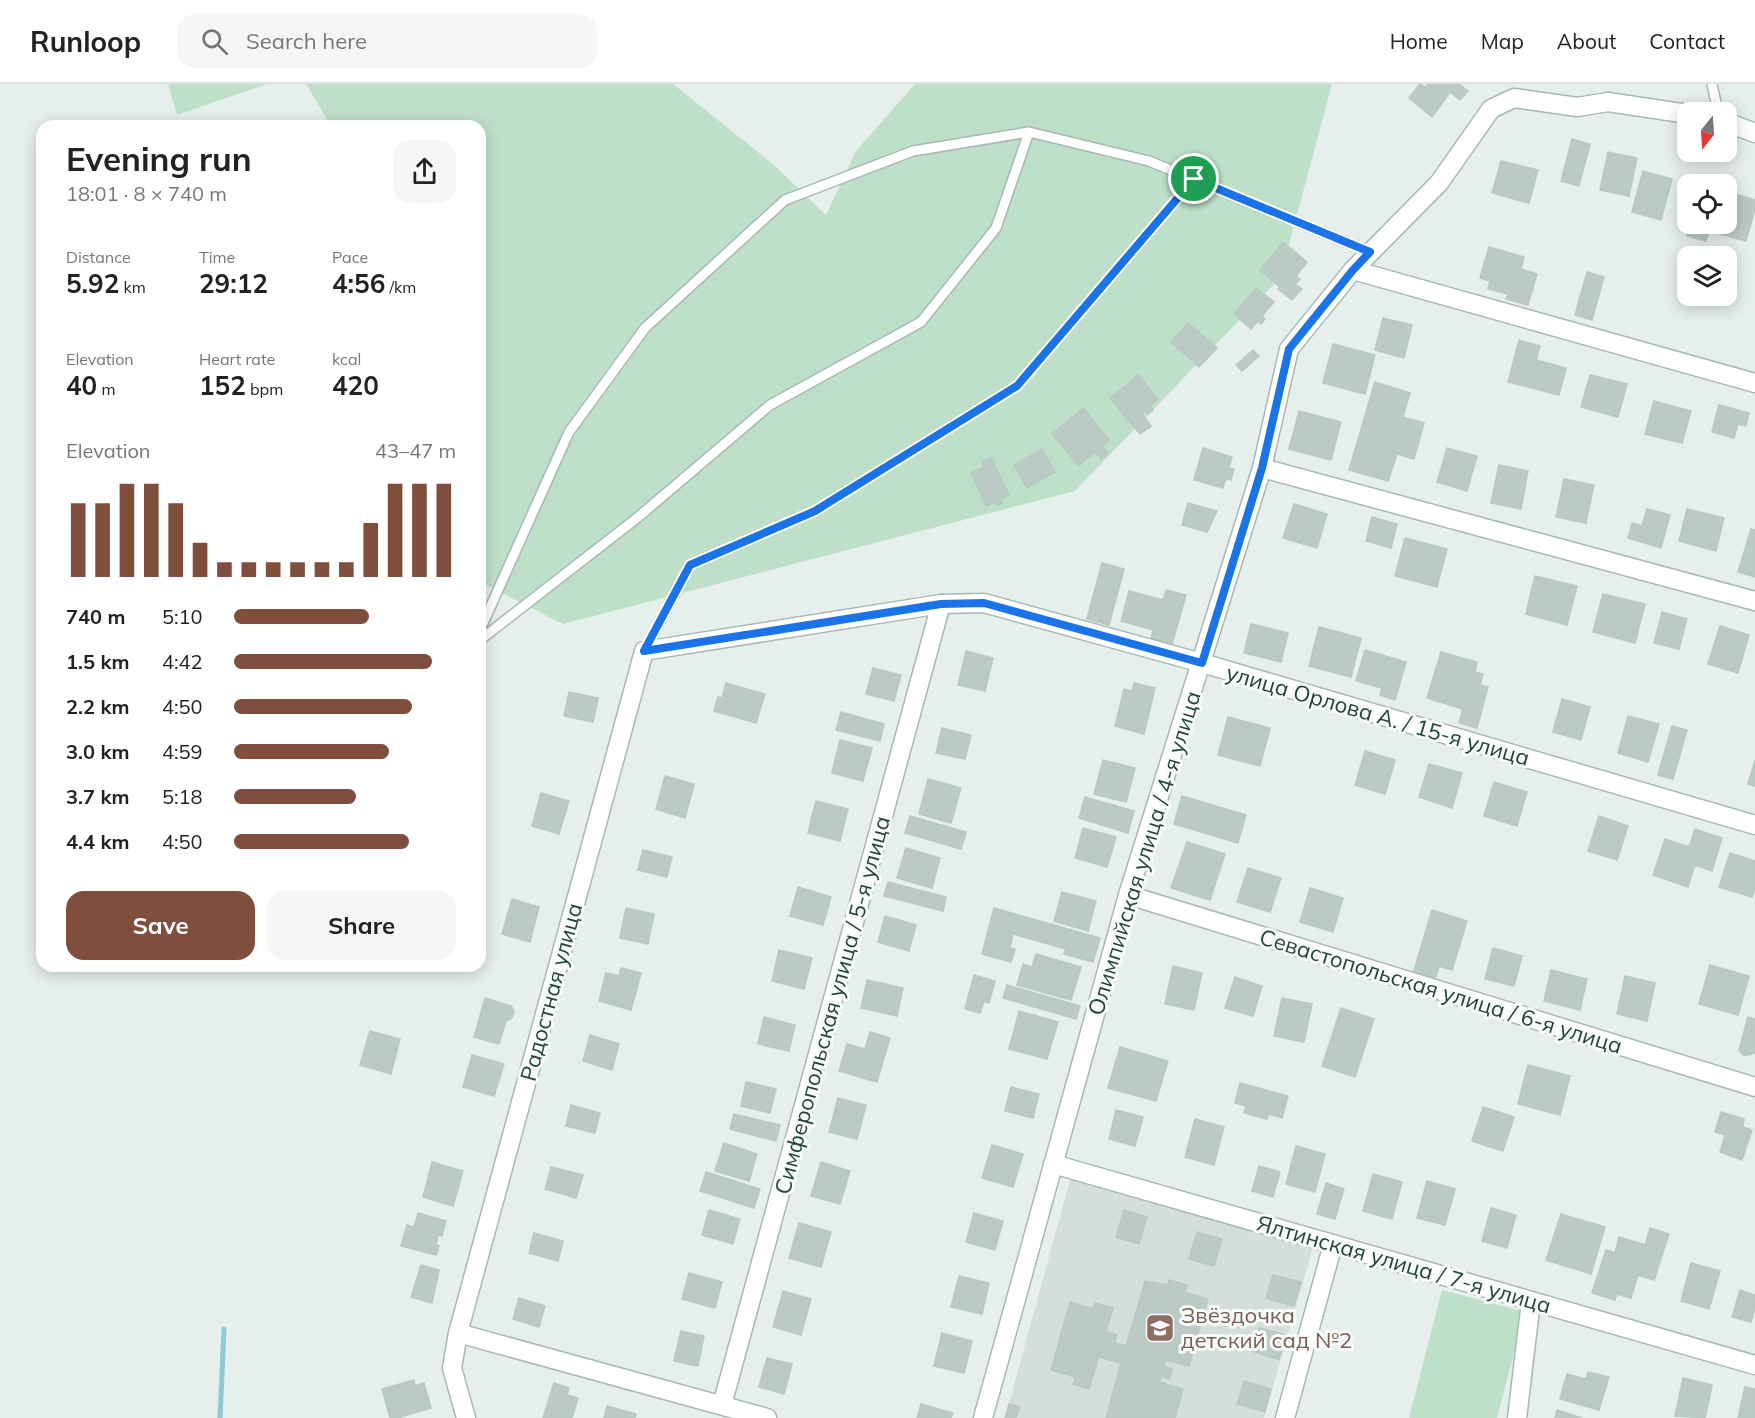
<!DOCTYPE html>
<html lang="en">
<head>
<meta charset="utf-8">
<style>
	body { margin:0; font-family:Mulish,sans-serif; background:#f6f6f6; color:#222; height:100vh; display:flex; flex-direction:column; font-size:22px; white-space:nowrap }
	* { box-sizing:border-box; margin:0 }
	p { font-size:20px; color:#767676 }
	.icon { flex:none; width:33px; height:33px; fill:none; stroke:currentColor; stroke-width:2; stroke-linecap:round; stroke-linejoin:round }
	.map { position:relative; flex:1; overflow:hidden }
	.sheet { position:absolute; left:36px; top:36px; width:450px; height:852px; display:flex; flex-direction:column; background:#fff; border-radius:18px; box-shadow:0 3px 15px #0003 }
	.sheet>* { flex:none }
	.needle { width:39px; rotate:197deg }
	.controls { position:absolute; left:1677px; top:18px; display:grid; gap:12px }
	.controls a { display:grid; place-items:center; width:60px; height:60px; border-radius:12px; background:#fff; box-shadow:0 3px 15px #0003; font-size:30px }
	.pin { position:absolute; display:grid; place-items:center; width:51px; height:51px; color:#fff; margin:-26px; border:3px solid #fff; border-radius:50%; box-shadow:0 2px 6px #0007 }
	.round { display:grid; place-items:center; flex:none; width:63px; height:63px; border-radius:18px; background:#f6f6f6 }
	.headline { display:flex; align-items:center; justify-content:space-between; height:102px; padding:0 30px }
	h1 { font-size:33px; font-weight:700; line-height:45px }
	.metrics { display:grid; grid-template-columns:repeat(3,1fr); gap:9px; height:102px; padding:6px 30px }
	.metrics div { display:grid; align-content:center }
	.metrics b { font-size:26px; font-weight:700 }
	.metrics small { font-size:16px; font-weight:400 }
	.metrics p { font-size:16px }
	.chart { height:168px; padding:12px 30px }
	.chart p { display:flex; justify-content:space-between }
	.chart svg { width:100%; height:108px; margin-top:6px; stroke:#804e3d; stroke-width:6 }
	.action { display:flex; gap:12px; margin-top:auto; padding:12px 30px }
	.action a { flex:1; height:69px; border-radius:18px; background:#804e3d; color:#fff; font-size:24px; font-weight:700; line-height:69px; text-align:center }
	.action a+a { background:#f6f6f6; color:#222 }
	ul { padding:0 30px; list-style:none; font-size:20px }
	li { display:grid; grid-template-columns:96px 72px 1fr; align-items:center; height:45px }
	li i { height:15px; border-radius:8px; background:#804e3d }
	header { display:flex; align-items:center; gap:36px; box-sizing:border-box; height:84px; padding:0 30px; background:#fff; border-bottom:2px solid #e0e0e0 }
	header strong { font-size:28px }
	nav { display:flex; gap:33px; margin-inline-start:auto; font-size:21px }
	.search { width:420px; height:54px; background:#f6f6f6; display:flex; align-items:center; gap:15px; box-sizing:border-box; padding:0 21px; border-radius:18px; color:#767676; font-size:22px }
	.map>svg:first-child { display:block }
	.built { fill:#d4dfda }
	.green { fill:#bfe0c8 }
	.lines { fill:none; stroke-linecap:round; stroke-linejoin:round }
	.stream { stroke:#8ec9d4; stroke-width:5 }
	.building { fill:#bbcac4; stroke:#b8c9c2; stroke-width:1.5 }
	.service-casing { stroke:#a8b8b2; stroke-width:12 }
	.minor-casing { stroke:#a8b8b2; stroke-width:21 }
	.tertiary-casing { stroke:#a8b8b2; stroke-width:21 }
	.service { stroke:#fff; stroke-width:9 }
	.minor { stroke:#fff; stroke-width:18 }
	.tertiary { stroke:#fff; stroke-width:18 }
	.route-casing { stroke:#fff; stroke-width:12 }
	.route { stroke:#1a73e8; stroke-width:8 }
	.labels { text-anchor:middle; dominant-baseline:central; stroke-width:6; stroke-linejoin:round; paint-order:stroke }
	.street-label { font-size:22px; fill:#24423a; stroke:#f7fbf9 }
	.education-label { font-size:22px; fill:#785e54; stroke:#f7fbf9; text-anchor:start }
</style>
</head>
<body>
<header>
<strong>Runloop</strong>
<div class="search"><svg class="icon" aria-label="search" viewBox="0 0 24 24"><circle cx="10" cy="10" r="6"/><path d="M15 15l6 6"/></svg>Search here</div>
<nav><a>Home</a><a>Map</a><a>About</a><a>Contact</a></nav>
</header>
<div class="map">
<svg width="1755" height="1334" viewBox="0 0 1755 1334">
	<rect width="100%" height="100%" fill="#e6efeb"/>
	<!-- built -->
	<polygon class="built" points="1073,1085 1316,1153 1264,1334 1005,1334"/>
	<!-- green -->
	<g class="green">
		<polygon points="168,0 267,0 177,31"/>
		<polygon points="306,0 673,0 774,81 826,131 856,67 915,0 1332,0 1280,194 1075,407 563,540 480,498 480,42 331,42"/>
		<polygon points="1442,1206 1525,1228 1497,1334 1409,1334"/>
	</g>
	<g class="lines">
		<!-- stream -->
		<polyline class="stream" points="220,1334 224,1245"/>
	</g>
	<!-- building -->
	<g class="building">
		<polygon points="1420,0 1425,3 1428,0 1459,0 1468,7 1460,16 1450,8 1432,33 1409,14"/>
		<polygon points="1572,55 1590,60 1579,102 1561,97"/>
		<polygon points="1608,68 1637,74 1629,112 1600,106"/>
		<polygon points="1501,77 1538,86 1529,119 1492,109"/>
		<polygon points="1643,87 1672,95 1661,136 1632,128"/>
		<polygon points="1732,109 1755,116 1755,125 1746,157 1721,150 1724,140 1726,140 1726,130"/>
		<polygon points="1690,140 1711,140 1706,157 1687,152"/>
		<polygon points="1283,158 1307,178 1296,192 1300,195 1295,200 1302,205 1292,216 1278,205 1280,203 1260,186"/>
		<polygon points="1489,163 1524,173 1521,185 1537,190 1528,221 1506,215 1508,210 1488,205 1490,197 1480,194"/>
		<polygon points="1587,188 1604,193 1592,236 1575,231"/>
		<polygon points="1256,204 1274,218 1262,232 1265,235 1261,240 1258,237 1251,245 1234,230"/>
		<polygon points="1383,234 1412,241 1404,274 1375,266"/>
		<polygon points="1188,239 1217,264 1199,283 1171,258"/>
		<polygon points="1519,256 1540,262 1536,276 1566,284 1559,311 1508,298"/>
		<polygon points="1333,260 1375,271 1365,310 1323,299"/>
		<polygon points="1253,266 1259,272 1242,287 1236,281"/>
		<polygon points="1138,291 1158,315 1150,322 1153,326 1148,330 1146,326 1142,330 1151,342 1140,350 1110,314"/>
		<polygon points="1590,291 1627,300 1618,333 1581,323"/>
		<polygon points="1375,298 1410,309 1403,333 1424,339 1414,375 1397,370 1388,397 1349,386"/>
		<polygon points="1654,317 1691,327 1682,359 1645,350"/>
		<polygon points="1719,321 1749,329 1746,342 1738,340 1734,354 1712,348"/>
		<polygon points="1083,324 1109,356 1102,362 1108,369 1101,375 1095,368 1079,382 1052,350"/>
		<polygon points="1299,327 1341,338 1331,376 1289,365"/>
		<polygon points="1203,364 1232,373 1229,384 1234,385 1231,396 1226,394 1223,404 1194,396"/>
		<polygon points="1447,364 1477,372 1467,407 1437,398"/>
		<polygon points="1042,365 1055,388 1027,404 1014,381"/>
		<polygon points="991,373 1009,411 1001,415 1002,419 997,421 995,418 986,422 971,389 984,383 982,378"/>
		<polygon points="1499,381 1528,387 1521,425 1491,419"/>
		<polygon points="1564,395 1594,401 1586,439 1556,433"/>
		<polygon points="1188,419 1217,427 1207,448 1182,441"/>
		<polygon points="1294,420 1327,430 1317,464 1283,454"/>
		<polygon points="1647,425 1670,431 1661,464 1628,454 1632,439 1642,442"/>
		<polygon points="1687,425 1724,434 1716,467 1679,457"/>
		<polygon points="1372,433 1397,440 1391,464 1366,457"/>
		<polygon points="1751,445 1755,446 1755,493 1738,488"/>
		<polygon points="1405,454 1447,465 1437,503 1395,492"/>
		<polygon points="1102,479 1124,485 1109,541 1087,535"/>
		<polygon points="1535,492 1577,502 1567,541 1526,530"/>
		<polygon points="1166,506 1186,511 1172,560 1151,554 1153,546 1121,537 1129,507 1163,516"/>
		<polygon points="1603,510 1645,520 1635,559 1593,548"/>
		<polygon points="1662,528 1687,535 1679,565 1654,559"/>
		<polygon points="1251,540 1288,549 1281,578 1244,569"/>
		<polygon points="1720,542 1749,551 1738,589 1708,580"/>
		<polygon points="1319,543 1361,554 1351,593 1309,582"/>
		<polygon points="1365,566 1406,578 1395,616 1380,611 1382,604 1356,597"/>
		<polygon points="966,567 993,574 985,607 958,601"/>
		<polygon points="1441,568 1477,578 1475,588 1483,590 1480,601 1488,603 1477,644 1459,639 1463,625 1427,614"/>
		<polygon points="873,584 901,591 894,617 866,610"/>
		<polygon points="726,599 765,610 756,639 714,627 718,613 722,614"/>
		<polygon points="1134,599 1155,604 1144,650 1115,642 1124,605 1132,607"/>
		<polygon points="569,608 598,614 593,638 564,632"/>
		<polygon points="1562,615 1590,623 1581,656 1553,648"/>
		<polygon points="841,628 884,640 880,657 836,646"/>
		<polygon points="1628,632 1659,640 1648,678 1618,669"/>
		<polygon points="1228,633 1270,644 1260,682 1218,671"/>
		<polygon points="1672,642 1687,646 1673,695 1658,691"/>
		<polygon points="942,644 971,651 965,675 936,669"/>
		<polygon points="840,656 872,664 863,697 832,689"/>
		<polygon points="1365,667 1395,676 1385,710 1355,701"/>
		<polygon points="1103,676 1135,684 1126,718 1094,710"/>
		<polygon points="1755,676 1755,702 1748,700"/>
		<polygon points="1429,680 1462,689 1452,724 1419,713"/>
		<polygon points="665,692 694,700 685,734 656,725"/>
		<polygon points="928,695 961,704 951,739 919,730"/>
		<polygon points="1494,698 1527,708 1517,742 1484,732"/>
		<polygon points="541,709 569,717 559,750 532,742"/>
		<polygon points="1182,712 1246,731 1238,759 1174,740"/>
		<polygon points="1085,713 1134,727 1128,749 1079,734"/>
		<polygon points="816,717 848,725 840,757 808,749"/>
		<polygon points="910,732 966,748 961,765 905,749"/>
		<polygon points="1599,732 1628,742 1617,776 1588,767"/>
		<polygon points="1083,744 1116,753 1107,783 1075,774"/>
		<polygon points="1695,745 1722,754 1712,787 1695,781 1688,803 1653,791 1665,755 1689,763"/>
		<polygon points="1187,758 1225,770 1210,816 1171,804"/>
		<polygon points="906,764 940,774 932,804 897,794"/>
		<polygon points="643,766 672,773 667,793 638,786"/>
		<polygon points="1730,769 1755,777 1755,804 1752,813 1719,803"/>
		<polygon points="1248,784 1281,794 1270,828 1237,818"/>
		<polygon points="888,798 946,813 943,827 884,812"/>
		<polygon points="798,803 831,813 823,841 790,832"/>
		<polygon points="1310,804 1343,814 1333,848 1300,838"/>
		<polygon points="1062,808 1096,817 1088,847 1054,837"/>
		<polygon points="512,815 539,823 530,858 502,850"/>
		<polygon points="626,824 654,830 648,860 620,854"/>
		<polygon points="994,824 1100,854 1093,878 1064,870 1066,865 1013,850 1010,864 1015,865 1011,878 982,870"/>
		<polygon points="1432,826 1467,837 1452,886 1439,882 1435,896 1413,890"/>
		<polygon points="885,832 916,841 909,867 878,858"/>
		<polygon points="1493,864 1522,872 1514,902 1485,895"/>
		<polygon points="779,866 812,874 804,905 772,897"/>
		<polygon points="1036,870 1081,883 1071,916 1017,901 1023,880 1032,883"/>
		<polygon points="1710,881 1749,892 1738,931 1699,920"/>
		<polygon points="1173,882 1202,889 1194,926 1165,920"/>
		<polygon points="621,884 641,889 631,926 599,917 606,889 619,892"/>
		<polygon points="1551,886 1587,895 1580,926 1544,917"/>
		<polygon points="974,891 995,897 989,919 984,917 980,929 965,925"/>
		<polygon points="1625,892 1655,899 1647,937 1617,930"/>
		<polygon points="1235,893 1262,902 1253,932 1225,924"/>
		<polygon points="867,896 903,904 897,932 861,924"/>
		<polygon points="1007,901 1080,922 1076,935 1003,914"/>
		<polygon points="485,914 511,922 514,927 512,934 506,937 499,960 474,953"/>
		<polygon points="1282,914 1312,920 1304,958 1274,952"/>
		<polygon points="1341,924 1374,935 1355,993 1322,982"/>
		<polygon points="1019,927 1058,938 1047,975 1009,965"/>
		<polygon points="764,933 795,941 789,967 758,960"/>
		<polygon points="1748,933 1755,935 1755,969 1749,971 1743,971 1739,966"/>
		<polygon points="370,947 400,955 391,990 360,981"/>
		<polygon points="870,948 890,954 877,998 839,987 847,960 865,965"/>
		<polygon points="590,951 619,960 612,986 583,977"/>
		<polygon points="1120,963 1168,977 1156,1017 1108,1004"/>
		<polygon points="472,971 504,980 494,1012 463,1003"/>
		<polygon points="1528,981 1570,992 1560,1031 1518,1020"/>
		<polygon points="746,998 776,1005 770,1029 741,1022"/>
		<polygon points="1240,999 1288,1012 1282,1034 1269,1030 1267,1035 1244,1029 1246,1022 1235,1019"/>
		<polygon points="1011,1003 1039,1010 1033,1034 1005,1027"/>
		<polygon points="838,1014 866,1021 857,1055 829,1048"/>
		<polygon points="571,1021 600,1029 595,1049 566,1042"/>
		<polygon points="1483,1023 1514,1033 1503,1067 1472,1057"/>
		<polygon points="1116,1026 1143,1033 1135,1062 1109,1055"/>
		<polygon points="1721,1028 1744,1035 1743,1043 1752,1046 1742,1076 1720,1068 1725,1051 1715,1048"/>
		<polygon points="734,1030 780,1041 776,1057 730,1045"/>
		<polygon points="1195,1035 1224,1043 1214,1081 1185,1073"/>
		<polygon points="724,1059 757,1070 749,1097 715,1087"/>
		<polygon points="992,1061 1023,1070 1013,1103 982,1094"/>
		<polygon points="1296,1062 1325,1070 1315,1108 1286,1100"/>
		<polygon points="432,1078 463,1087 453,1122 423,1113"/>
		<polygon points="821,1078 850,1087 840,1120 811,1112"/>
		<polygon points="1259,1082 1280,1088 1273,1113 1252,1107"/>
		<polygon points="551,1083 583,1091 576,1114 545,1105"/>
		<polygon points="706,1088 760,1105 754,1124 700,1107"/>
		<polygon points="1373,1090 1402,1098 1392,1135 1363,1127"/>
		<polygon points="1427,1097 1455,1105 1445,1141 1417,1134"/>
		<polygon points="1326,1099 1344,1105 1335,1135 1317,1130"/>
		<polygon points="1491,1124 1516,1131 1507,1164 1482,1157"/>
		<polygon points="709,1126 740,1135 733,1160 702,1151"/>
		<polygon points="1124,1126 1147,1133 1139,1160 1116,1153"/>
		<polygon points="418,1129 446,1137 442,1152 438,1151 436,1161 439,1162 436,1171 401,1162 407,1141 414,1143"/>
		<polygon points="974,1129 1003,1137 995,1166 966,1158"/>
		<polygon points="1561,1130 1605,1143 1591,1190 1546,1176"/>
		<polygon points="799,1139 831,1148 821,1183 789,1174"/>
		<polygon points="1650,1144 1669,1150 1654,1196 1638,1191 1631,1214 1617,1210 1615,1216 1592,1209 1606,1166 1615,1169 1619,1153 1645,1161"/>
		<polygon points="1197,1148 1222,1155 1214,1182 1189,1175"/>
		<polygon points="534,1149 563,1157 558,1177 529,1169"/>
		<polygon points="1691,1179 1720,1187 1709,1225 1681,1217"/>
		<polygon points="421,1181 439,1186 432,1219 411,1213"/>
		<polygon points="689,1189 722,1198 715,1224 682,1215"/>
		<polygon points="1273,1191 1301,1198 1294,1222 1266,1214"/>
		<polygon points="959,1192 989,1199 982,1230 951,1223"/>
		<polygon points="1169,1196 1187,1201 1185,1208 1208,1215 1189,1282 1166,1276 1164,1282 1172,1285 1170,1295 1161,1292 1159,1298 1183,1305 1175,1334 1106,1334 1121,1279 1099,1273 1089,1305 1073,1300 1075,1293 1051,1286 1070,1218 1093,1225 1095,1219 1113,1224 1106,1248 1117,1251 1115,1259 1126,1262 1145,1197 1168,1201"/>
		<polygon points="1740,1206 1755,1211 1755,1224 1751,1238 1732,1233"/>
		<polygon points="783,1207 811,1215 801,1251 773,1243"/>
		<polygon points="519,1214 545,1222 539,1243 513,1235"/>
		<polygon points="1259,1244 1286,1251 1279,1276 1252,1267"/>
		<polygon points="681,1247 704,1252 698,1282 674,1277"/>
		<polygon points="942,1249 972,1257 964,1289 934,1282"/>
		<polygon points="767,1274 792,1280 784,1310 759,1303"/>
		<polygon points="1588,1288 1609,1293 1599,1326 1560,1315 1567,1290 1586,1295"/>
		<polygon points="1683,1294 1712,1301 1705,1334 1675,1332"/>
		<polygon points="414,1296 415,1302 424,1299 431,1324 397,1334 390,1334 382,1305"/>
		<polygon points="1244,1297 1271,1305 1265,1328 1237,1320"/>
		<polygon points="554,1299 569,1304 567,1311 578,1314 572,1334 543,1334"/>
		<polygon points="1745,1303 1755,1305 1755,1334 1738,1334"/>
		<polygon points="921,1320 953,1329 951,1334 917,1334"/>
		<polygon points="1009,1320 1020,1323 1016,1334 1005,1334"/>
		<polygon points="607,1322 636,1330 635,1334 604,1334"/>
		<polygon points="1557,1326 1582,1334 1555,1334"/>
	</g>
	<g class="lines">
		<!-- service casing -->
		<g class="service-casing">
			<g id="service">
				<polyline points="1712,0 1718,28"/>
				<polyline points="480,546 569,348 645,244 785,116 913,67 1029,48 1149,77 1370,168"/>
				<polyline points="480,556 637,434 770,321 921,238 996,144 1029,48"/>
				<polyline points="645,566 690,481 815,427 1017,302 1194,95"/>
			</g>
		</g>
		<!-- minor casing -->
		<g class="minor-casing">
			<g id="minor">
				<polyline points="1726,38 1755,49"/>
				<polyline points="1353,186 1755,299"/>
				<polyline points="1262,384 1755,517"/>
				<polyline points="1128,811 1755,1003"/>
				<polyline points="1053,1080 1755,1281"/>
				<polyline points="722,1321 941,520"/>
				<polyline points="767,1334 458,1249 644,567 941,520 984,519 1202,579 1755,741"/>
				<polyline points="983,1334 1128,811 1262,384 1289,265 1353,186 1439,99 1491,25 1514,14 1577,23 1608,18 1688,30"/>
				<polyline points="1285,1334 1333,1160"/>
				<polyline points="1517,1334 1531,1217"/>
			</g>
		</g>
		<!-- tertiary casing -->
		<g class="tertiary-casing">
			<polyline id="tertiary" points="458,1249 452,1284 466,1334"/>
		</g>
		<!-- service -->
		<use href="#service" class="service"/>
		<!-- minor -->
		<use href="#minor" class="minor"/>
		<!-- tertiary -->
		<use href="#tertiary" class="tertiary"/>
	</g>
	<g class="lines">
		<!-- route casing -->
		<g class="route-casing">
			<polygon id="route" points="1194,95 1370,168 1353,186 1289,265 1262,384 1202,579 984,519 941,520 644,567 690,481 815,427 1017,302"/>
		</g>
		<!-- route -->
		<use href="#route" class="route"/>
	</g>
	<!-- icons -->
	<defs>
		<g id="school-square" transform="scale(1.5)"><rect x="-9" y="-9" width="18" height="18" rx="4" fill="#8d6e63" stroke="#f7fbf9"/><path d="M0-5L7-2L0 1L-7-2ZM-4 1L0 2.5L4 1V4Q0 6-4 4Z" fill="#fff"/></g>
	</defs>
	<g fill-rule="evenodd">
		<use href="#school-square" x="1160" y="1244"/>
	</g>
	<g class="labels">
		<!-- street labels -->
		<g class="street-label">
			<text transform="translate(1378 631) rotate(16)">улица Орлова А. / 15-я улица</text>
			<text transform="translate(1144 769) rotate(-73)">Олимпийская улица / 4-я улица</text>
			<text transform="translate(1441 907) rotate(17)">Севастопольская улица / 6-я улица</text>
			<text transform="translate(551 908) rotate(-75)">Радостная улица</text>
			<text transform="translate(832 921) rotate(-75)">Симферопольская улица / 5-я улица</text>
			<text transform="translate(1404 1180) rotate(16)">Ялтинская улица / 7-я улица</text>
		</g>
		<!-- education labels -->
		<g class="education-label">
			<text x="1181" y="1231">Звёздочка<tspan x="1181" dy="25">детский сад №2</tspan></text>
		</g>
	</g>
</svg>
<div class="controls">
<a><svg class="needle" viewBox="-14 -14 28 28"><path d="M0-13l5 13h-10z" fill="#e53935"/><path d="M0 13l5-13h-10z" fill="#767676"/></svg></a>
<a><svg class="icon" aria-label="locate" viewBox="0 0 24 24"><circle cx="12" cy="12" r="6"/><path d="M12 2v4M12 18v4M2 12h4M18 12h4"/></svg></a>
<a><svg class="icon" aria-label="layers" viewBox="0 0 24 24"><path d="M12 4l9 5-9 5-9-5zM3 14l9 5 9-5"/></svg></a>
</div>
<div class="pin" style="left:1194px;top:95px;background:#1e9e55"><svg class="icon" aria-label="arrive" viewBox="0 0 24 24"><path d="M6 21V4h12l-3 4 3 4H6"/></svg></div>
<section class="sheet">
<div class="headline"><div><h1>Evening run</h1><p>18:01 · 8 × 740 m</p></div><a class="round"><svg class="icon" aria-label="share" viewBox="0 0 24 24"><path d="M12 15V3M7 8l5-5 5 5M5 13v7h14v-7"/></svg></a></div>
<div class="metrics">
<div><p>Distance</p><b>5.92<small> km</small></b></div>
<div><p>Time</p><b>29:12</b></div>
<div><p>Pace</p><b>4:56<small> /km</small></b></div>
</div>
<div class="metrics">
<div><p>Elevation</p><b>40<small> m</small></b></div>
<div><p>Heart rate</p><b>152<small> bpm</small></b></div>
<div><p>kcal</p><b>420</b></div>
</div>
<div class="chart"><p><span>Elevation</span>43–47 m</p>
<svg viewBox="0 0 160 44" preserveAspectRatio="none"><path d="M5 44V14M15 44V14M25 44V6M35 44V6M45 44V14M55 44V30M65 44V38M75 44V38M85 44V38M95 44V38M105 44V38M115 44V38M125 44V22M135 44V6M145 44V6M155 44V6"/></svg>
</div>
<ul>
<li><b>740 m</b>5:10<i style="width:61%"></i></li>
<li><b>1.5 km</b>4:42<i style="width:89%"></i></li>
<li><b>2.2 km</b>4:50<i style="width:80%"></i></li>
<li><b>3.0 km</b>4:59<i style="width:70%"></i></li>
<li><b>3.7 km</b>5:18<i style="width:55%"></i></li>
<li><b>4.4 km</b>4:50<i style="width:79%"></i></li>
</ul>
<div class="action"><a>Save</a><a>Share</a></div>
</section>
</div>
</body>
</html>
